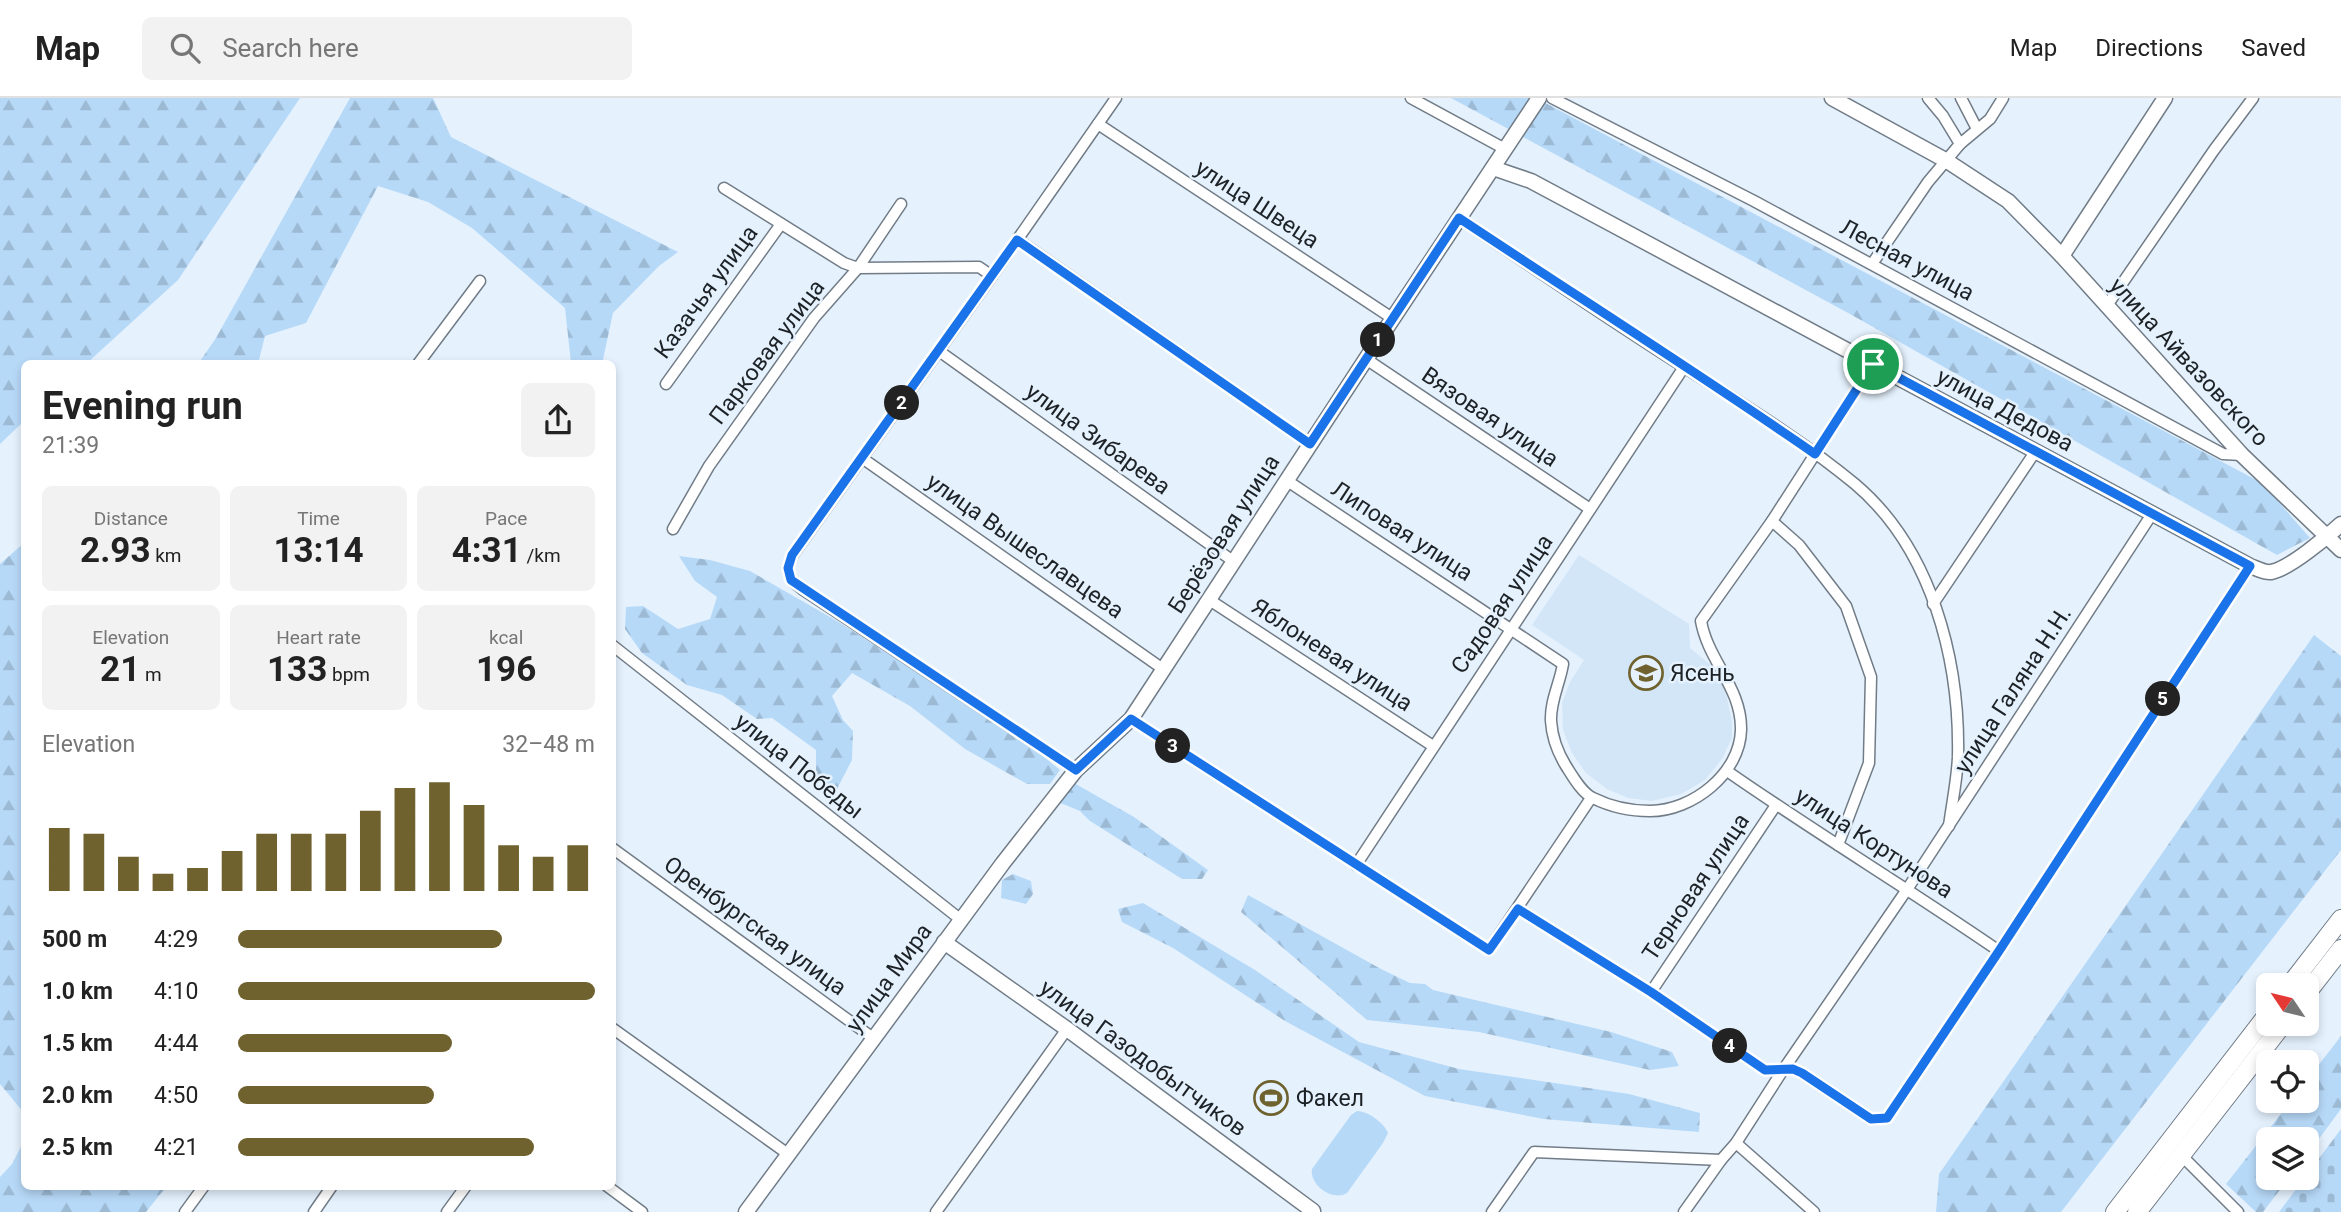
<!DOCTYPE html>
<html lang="en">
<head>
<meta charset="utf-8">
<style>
	body { margin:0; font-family:Roboto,sans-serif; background:#f2f2f2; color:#222; height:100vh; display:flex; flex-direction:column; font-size:26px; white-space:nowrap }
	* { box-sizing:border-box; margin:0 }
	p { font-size:23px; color:#767676 }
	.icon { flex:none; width:38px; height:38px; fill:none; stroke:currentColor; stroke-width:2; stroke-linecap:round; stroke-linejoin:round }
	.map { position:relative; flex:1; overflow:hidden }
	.side { position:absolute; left:21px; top:262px; width:595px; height:830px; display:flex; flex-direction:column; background:#fff; border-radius:10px; box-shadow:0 4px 10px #0003 }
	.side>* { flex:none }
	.needle { width:46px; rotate:305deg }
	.tools { position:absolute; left:2256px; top:875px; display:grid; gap:14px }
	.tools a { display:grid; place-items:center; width:63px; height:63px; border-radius:10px; background:#fff; box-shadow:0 4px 10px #0003; font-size:35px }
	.pin { position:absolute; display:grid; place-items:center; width:60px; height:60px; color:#fff; margin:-30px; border:4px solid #fff; border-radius:50%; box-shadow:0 2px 7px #0007 }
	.km { position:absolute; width:35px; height:35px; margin:-18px; border-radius:50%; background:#222; color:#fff; font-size:19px; line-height:35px; text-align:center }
	.round { display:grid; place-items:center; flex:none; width:74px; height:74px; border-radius:10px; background:#f2f2f2 }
	.head { display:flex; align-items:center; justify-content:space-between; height:119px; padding:0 21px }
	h1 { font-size:38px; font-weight:700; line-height:52px }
	.metrics { display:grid; grid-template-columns:repeat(3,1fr); gap:10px; height:119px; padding:7px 21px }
	.metrics div { display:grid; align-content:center; border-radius:10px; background:#f2f2f2; text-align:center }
	.metrics b { font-size:35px; font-weight:700 }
	.metrics small { font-size:19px; font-weight:400 }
	.metrics p { font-size:19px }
	.chart { height:196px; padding:14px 21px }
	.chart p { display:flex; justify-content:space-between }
	.chart svg { width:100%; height:126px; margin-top:7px; stroke:#6f622f; stroke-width:6 }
	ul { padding:0 21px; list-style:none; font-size:23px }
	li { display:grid; grid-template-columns:112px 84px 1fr; align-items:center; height:52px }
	li i { height:18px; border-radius:9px; background:#6f622f }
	header { display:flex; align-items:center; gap:42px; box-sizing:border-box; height:98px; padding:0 35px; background:#fff; border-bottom:2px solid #e0e0e0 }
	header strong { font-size:33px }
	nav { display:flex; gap:38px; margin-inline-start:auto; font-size:24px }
	.search { width:490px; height:63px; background:#f2f2f2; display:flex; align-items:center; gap:18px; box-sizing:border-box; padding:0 24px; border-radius:10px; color:#767676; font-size:26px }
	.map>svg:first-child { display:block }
	.built { fill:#d3e6f7 }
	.grass { fill:#b7d9f8 }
	.forest { fill:url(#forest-firs) }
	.cemetery { fill:url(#cemetery-stones) }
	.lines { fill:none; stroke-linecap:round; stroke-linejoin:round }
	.minor-casing { stroke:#717c87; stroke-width:13 }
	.tertiary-casing { stroke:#717c87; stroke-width:17 }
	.trunk-casing { stroke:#717c87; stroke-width:20 }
	.minor { stroke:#fff; stroke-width:10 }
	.tertiary { stroke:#fff; stroke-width:14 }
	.trunk { stroke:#fff; stroke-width:18 }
	.route-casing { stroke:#fff; stroke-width:14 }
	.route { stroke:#1a73e8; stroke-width:9 }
	.labels { text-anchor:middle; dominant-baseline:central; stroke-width:5; stroke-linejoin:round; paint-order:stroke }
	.street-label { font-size:23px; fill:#1d2226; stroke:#e5f2fe }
	.poi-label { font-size:23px; fill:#1d2226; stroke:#e5f2fe; text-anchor:start }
</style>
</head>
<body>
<header>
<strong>Map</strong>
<div class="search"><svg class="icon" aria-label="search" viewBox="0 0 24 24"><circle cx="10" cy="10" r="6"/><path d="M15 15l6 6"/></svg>Search here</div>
<nav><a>Map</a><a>Directions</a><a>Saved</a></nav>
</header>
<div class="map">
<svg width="2341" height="1114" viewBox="0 0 2341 1114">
	<defs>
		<pattern id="forest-firs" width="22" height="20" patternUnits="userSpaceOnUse" patternTransform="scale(1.75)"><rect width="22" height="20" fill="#b7d9f8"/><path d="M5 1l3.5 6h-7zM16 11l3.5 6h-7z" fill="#9dbad4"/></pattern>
		<pattern id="cemetery-stones" width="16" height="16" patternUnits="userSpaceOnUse" patternTransform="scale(1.75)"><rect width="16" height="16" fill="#b7d9f8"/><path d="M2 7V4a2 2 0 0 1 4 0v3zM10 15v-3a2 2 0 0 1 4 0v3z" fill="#9dbad4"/></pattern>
	</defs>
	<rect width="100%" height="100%" fill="#e5f2fe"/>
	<!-- built -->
	<polygon class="built" points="1579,457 1689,526 1690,550 1712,568 1721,581 1727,600 1732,624 1732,640 1722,661 1705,682 1681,696 1652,703 1628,700 1607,691 1586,675 1572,655 1563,632 1562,605 1570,584 1584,562 1532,527"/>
	<!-- grass -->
	<path class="grass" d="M1357,1013C1368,1013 1384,1025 1388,1035L1383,1045L1347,1095C1333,1104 1309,1087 1312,1071L1351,1017Z"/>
	<!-- forest -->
	<g class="forest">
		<polygon points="0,0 300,0 178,182 86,266 24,266 24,323 0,346"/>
		<polygon points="350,0 433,0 451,39 678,154 659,168 613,215 602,266 571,265 565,210 472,130 428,104 378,88 306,225 265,238 258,266 198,266 216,240"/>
		<polygon points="1451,0 1536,0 2262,385 2310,440 2277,457 1850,216"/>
		<polygon points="24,445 24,1015 0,986 0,466"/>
		<polygon points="679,458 710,462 750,473 837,523 1025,643 1060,672 1050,686 1027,686 965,651 910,608 852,575 832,598 843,622 853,633 852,662 836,693 816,677 816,652 772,620 757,621 722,597 687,587 642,555 625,531 626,509 643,508 678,531 710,521 717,499 695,483"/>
		<polygon points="2314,537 2341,558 2341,752 2061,1114 1936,1114 1939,1076"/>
		<polygon points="1074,685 1134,719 1208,772 1202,781 1182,781 1090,723 1080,713 1058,704"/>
		<polygon points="1013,776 1031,783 1033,796 1026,806 1001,800 1002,782"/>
		<polygon points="1248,797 1381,871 1410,885 1425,886 1433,892 1611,934 1672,954 1679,968 1650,972 1479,934 1367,922 1241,814"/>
		<polygon points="1143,805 1255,872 1359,944 1459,971 1629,996 1700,1015 1699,1034 1544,1021 1425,998 1285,923 1173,850 1122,824 1118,811"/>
		<polygon points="2341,938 2341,1011 2307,1057 2306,1041 2268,1041 2268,1080 2289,1080 2263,1114 2256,1114 2226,1086 2291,1003 2306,1003 2307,982"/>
		<polygon points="24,1043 24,1088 166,1089 146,1114 0,1114 0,1079 12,1066"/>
	</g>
	<!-- cemetery -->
	<polygon class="cemetery" points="2341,1031 2341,1114 2279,1114"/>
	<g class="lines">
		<!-- minor casing -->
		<g class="minor-casing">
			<g id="minor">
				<polyline points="1411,0 1505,51"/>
				<polyline points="1552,0 1754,103 2223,356 2242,357"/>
				<polyline points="1928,0 1943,18 1960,46"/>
				<polyline points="1961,0 1977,31"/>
				<polyline points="1098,26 1392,220"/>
				<polyline points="724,90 844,165 858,170 979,169 992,178"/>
				<path d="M1459,120C1534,170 1608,221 1684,269C1742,306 1802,342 1855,386C1932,451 1960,562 1958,659C1957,682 1952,705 1949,728"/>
				<polyline points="1018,142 1310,346"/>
				<polyline points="1872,166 1928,84 1960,46 1990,21 2003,0"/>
				<polyline points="2106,209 2214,52 2253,0"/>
				<polyline points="939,253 1233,463"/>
				<polyline points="1366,261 1590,411"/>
				<polyline points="418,266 480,183"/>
				<polyline points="666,286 781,126"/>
				<polyline points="862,360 1163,571"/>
				<path d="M1286,382L1563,566C1560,585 1550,603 1551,623C1552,639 1558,655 1566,668C1573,679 1582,695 1593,700C1611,709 1631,713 1650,713C1693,713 1740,675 1741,632C1742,590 1708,563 1701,523L1772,423L1873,266"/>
				<polyline points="1772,423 1799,447 1846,508 1871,579 1869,665 1838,747"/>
				<polyline points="673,431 709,368 814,220 858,170 901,106"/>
				<polyline points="1208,501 1433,648"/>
				<polyline points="1933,506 2035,354"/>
				<polyline points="612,547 960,821"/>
				<polyline points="1131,621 1489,852 1591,700"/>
				<polyline points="1076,672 802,491 791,482 788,470 792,458 992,178 1116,0"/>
				<path d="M1727,673C1816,735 1909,791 1999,853"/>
				<polyline points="612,750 873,940"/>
				<polyline points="1356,767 1684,269"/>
				<polyline points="1518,811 1651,894 1765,972 1793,971 1802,975 1871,1021 1887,1020 1999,853 2250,468"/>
				<polyline points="1651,894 1776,707"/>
				<polyline points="612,930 788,1056"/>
				<polyline points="1736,1045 1814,1114"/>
				<polyline points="2181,1057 2238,1114"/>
				<polyline points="607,1088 642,1114"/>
				<polyline points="185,1114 204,1088"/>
				<polyline points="314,1114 332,1088"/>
				<polyline points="447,1114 466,1088"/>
				<polyline points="936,1114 1067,931"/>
				<polyline points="1492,1114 1534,1054 1721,1062"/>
				<polyline points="1684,1114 1721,1062 1736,1045 1783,972 1908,790 2152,416"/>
			</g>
		</g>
		<!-- tertiary casing -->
		<g class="tertiary-casing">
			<g id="tertiary">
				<polyline points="1832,0 1947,63 2008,103 2062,158 2242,357 2341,452"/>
				<path d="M1493,70L1531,83L2250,468C2256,470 2265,475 2271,474C2289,471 2327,439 2341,426"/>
				<polyline points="2062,158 2165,0"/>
				<polyline points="944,844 1067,931 1313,1113 1312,1114"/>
				<polyline points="746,1114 1003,765 1076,672 1131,621 1366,261 1539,0"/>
			</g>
		</g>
		<!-- trunk casing -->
		<g class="trunk-casing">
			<g id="trunk">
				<polyline points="2290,887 2341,821"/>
				<polyline points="2306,896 2341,851"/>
				<polyline points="2115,1114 2268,916"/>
				<polyline points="2137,1114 2283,926"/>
			</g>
		</g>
		<!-- minor -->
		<use href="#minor" class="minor"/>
		<!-- tertiary -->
		<use href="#tertiary" class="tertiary"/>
		<!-- trunk -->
		<use href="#trunk" class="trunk"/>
	</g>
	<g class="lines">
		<!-- route casing -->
		<g class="route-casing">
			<path id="route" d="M1459,120C1578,199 1698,275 1815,356L1873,266L2250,468L1999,853L1887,1020L1871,1021L1802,975L1793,971L1765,972L1651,894L1518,811L1489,852L1131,621L1076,672L791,482L788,470L792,457L1017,142L1310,346Z"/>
		</g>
		<!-- route -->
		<use href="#route" class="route"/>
	</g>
	<!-- icons -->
	<defs>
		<g id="school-ring" transform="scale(1.75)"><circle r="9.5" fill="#e5f2fe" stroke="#6f622f" stroke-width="1.5"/><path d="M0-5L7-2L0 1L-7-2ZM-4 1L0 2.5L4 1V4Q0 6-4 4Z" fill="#6f622f"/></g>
		<g id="stadium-ring" transform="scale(1.75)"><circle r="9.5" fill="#e5f2fe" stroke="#6f622f" stroke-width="1.5"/><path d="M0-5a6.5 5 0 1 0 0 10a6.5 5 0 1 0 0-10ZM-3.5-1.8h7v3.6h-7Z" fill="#6f622f"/></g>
	</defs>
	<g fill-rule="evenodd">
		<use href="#school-ring" x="1646" y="575"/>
		<use href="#stadium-ring" x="1271" y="1000"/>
	</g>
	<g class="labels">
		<!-- street labels -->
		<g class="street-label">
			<text transform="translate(1257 106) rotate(33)">улица Швеца</text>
			<text transform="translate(1907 162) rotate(28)">Лесная улица</text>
			<text transform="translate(706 194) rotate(-54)">Казачья улица</text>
			<text transform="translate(767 254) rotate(-53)">Парковая улица</text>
			<text transform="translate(2189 264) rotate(47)">улица Айвазовского</text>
			<text transform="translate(2005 312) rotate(28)">улица Дедова</text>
			<text transform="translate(1490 319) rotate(34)">Вязовая улица</text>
			<text transform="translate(1098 341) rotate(36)">улица Зибарева</text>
			<text transform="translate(1402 433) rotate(33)">Липовая улица</text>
			<text transform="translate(1224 436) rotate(-57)">Берёзовая улица</text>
			<text transform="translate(1025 448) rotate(35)">улица Вышеславцева</text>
			<text transform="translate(1502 506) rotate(-56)">Садовая улица</text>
			<text transform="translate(1332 557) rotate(33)">Яблоневая улица</text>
			<text transform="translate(2013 592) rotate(-57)">улица Галяна Н.Н.</text>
			<text transform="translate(799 668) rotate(38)">улица Победы</text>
			<text transform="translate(1874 745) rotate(33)">улица Кортунова</text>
			<text transform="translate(1696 789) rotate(-56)">Терновая улица</text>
			<text transform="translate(755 828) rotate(36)">Оренбургская улица</text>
			<text transform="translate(889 880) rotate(-54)">улица Мира</text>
			<text transform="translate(1143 960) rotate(36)">улица Газодобытчиков</text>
		</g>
		<!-- poi labels -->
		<g class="poi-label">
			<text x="1670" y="575">Ясень</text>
			<text x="1296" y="1000">Факел</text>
		</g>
	</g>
</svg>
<div class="tools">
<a><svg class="needle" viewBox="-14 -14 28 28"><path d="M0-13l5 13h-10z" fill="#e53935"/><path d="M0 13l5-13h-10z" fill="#767676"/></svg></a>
<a><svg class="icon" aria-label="locate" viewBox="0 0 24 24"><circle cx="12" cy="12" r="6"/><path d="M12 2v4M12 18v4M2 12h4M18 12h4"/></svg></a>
<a><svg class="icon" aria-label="layers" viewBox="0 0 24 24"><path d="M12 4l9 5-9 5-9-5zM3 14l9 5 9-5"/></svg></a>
</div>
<div class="pin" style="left:1873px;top:266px;background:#1e9e55"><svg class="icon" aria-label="arrive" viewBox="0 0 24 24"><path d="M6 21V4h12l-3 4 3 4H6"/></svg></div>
<b class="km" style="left:1378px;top:242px">1</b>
<b class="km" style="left:902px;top:305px">2</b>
<b class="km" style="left:1173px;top:648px">3</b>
<b class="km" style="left:1730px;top:948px">4</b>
<b class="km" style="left:2163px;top:601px">5</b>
<section class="side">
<div class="head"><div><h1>Evening run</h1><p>21:39</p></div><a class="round"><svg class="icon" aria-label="share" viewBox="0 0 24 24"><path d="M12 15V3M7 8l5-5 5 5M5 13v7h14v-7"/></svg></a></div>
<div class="metrics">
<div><p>Distance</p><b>2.93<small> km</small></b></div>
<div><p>Time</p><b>13:14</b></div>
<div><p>Pace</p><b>4:31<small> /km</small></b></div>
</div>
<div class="metrics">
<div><p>Elevation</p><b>21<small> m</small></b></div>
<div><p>Heart rate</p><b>133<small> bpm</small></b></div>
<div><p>kcal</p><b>196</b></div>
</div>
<div class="chart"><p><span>Elevation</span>32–48 m</p>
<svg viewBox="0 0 160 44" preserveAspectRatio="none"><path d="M5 44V22M15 44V24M25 44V32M35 44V38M45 44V36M55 44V30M65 44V24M75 44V24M85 44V24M95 44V16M105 44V8M115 44V6M125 44V14M135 44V28M145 44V32M155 44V28"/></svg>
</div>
<ul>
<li><b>500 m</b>4:29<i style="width:74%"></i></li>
<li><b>1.0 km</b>4:10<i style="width:100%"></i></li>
<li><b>1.5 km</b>4:44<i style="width:60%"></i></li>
<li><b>2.0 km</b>4:50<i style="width:55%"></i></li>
<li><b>2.5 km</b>4:21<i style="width:83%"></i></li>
</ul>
</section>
</div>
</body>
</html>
